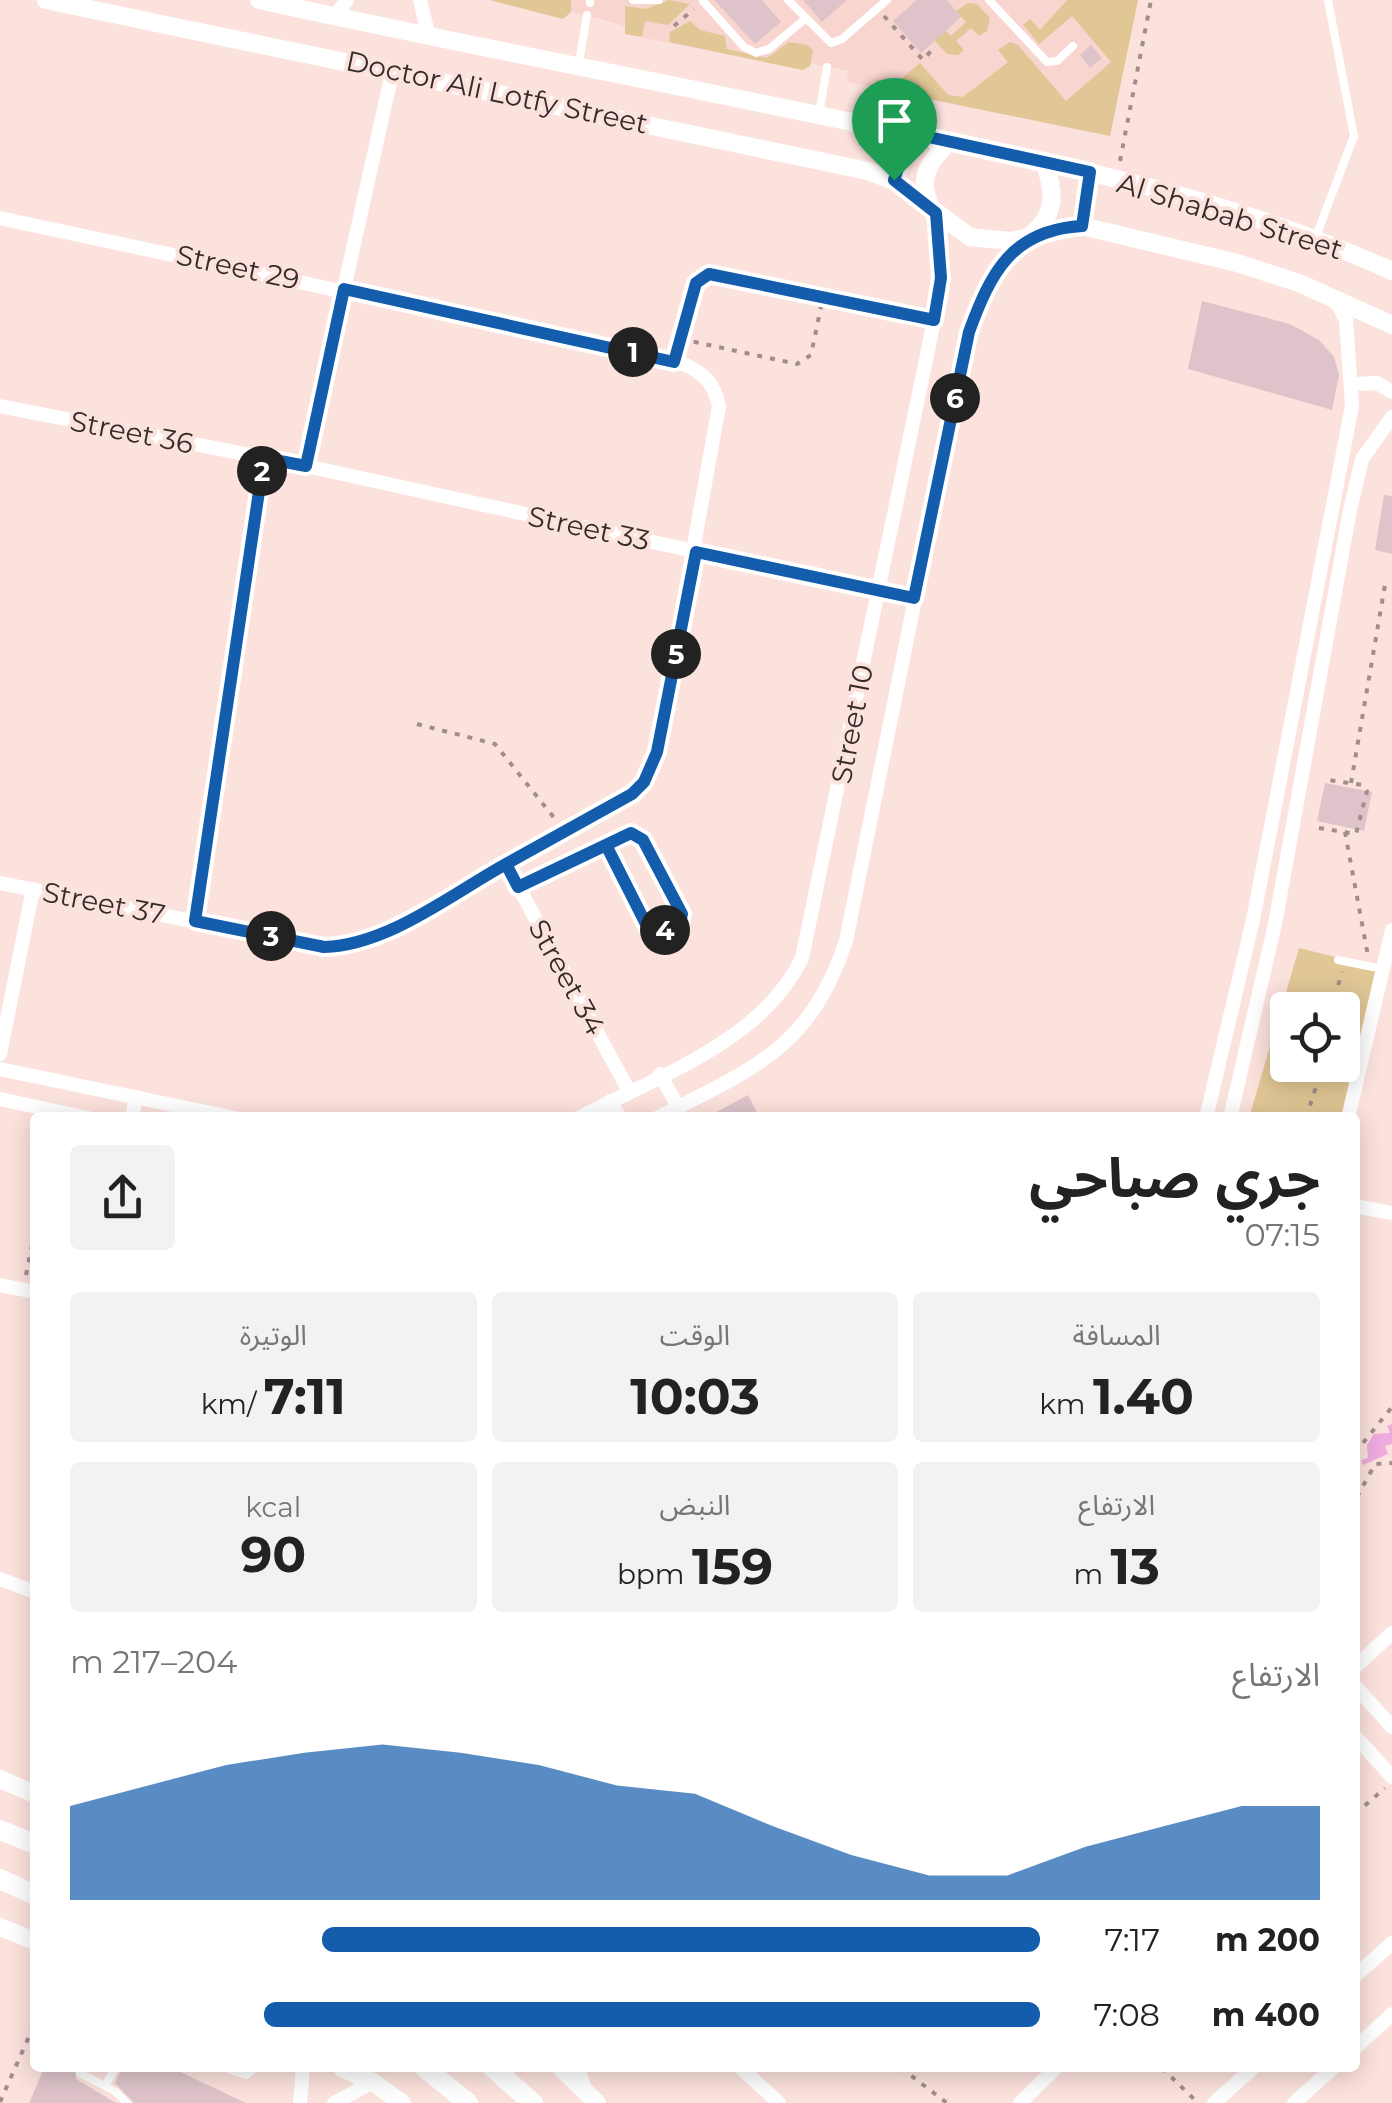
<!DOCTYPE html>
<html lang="ar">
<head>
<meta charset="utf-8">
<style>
	body { margin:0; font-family:Montserrat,"Noto Sans Arabic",sans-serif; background:#f2f2f2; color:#222; direction:rtl; height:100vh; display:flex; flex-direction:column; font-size:38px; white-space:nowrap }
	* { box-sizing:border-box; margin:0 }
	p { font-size:32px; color:#767676 }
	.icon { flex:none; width:55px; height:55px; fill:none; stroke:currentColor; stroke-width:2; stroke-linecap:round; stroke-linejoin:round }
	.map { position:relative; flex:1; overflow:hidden; direction:ltr }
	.drawer { position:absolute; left:30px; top:1112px; width:1330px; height:960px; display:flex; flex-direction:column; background:#fff; border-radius:10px; box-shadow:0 5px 25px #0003; direction:rtl }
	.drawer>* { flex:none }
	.tools { position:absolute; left:1270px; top:992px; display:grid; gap:20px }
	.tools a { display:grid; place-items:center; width:90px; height:90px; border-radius:10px; background:#fff; box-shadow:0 5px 25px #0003; font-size:50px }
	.pin { position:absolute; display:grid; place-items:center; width:85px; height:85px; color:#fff; margin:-102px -42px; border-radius:50% 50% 50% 0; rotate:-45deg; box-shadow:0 0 10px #0007 }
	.pin .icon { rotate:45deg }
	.km { position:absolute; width:50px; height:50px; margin:-25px; border-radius:50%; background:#222; color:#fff; font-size:28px; line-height:50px; text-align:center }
	.round { display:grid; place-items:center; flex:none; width:105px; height:105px; border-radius:10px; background:#f2f2f2 }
	.headline { display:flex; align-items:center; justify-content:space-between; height:170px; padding:0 40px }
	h1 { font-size:55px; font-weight:700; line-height:75px }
	.stats { display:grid; grid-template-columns:repeat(3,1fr); gap:15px; height:170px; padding:10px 40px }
	.stats div { display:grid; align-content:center; border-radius:10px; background:#f2f2f2; text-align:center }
	.stats b { font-size:50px; font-weight:700 }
	.stats small { font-size:28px; font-weight:400 }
	.stats p { font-size:28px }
	.chart { height:280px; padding:20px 40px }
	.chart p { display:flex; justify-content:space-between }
	.chart svg { width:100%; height:180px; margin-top:10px; fill:#145cac; opacity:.7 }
	ul { padding:0 40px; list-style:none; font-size:32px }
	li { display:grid; grid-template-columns:160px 120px 1fr; align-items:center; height:75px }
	li i { height:25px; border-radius:12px; background:#145cac }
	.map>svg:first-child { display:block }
	.built { fill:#f8d5cf }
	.green { fill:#e1c796; fill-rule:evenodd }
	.water { fill:#eeabde }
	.building { fill:#dec4ca }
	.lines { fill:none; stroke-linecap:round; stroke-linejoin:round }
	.path { stroke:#a08e8a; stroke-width:4; stroke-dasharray:5 8; stroke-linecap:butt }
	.service { stroke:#fff; stroke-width:8 }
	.minor { stroke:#fff; stroke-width:14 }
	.tertiary { stroke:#fff; stroke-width:18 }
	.secondary { stroke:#fff; stroke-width:20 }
	.route-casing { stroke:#fff; stroke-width:20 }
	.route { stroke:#145cac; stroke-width:12 }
	.labels { text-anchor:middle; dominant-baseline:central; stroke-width:8; stroke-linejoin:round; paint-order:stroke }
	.street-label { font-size:28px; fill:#352b29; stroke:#fce2dd }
</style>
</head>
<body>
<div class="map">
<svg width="1392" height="2103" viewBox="0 0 1392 2103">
	<rect width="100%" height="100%" fill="#fce2dd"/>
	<!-- built -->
	<polygon class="built" points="490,0 1138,0 1110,136 847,82 848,71 811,63 803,70 625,34 626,27 598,18 571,12 563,19"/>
	<!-- green -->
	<g class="green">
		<polygon points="490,0 571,0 571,12 563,19"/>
		<polygon points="669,0 690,4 668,25 645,21 642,37 625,34 625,6 646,9"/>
		<polygon points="1067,0 1138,0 1110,136 875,88 876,80 896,83 920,63 948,95 963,97 1008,62 998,50 1010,42 1018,45 1066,101 1111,62 1072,16 1039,44 1023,25 1030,19 1040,30"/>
		<polygon points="977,4 990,18 987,31 979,36 971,28 956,41 964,50 958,55 947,54 934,40 946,31 951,36 966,22 956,11 968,3"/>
		<polygon points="690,21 700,30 725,36 727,49 767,58 789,42 808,45 813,51 810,66 803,70 669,42 670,32"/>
		<path d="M1299,948L1383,969L1348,1117L1249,1118ZM1288,1010H1342V1065H1288Z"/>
	</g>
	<!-- water -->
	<polygon class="water" points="1392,1424 1392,1444 1385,1446 1388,1454 1363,1465 1361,1460 1368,1458 1367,1445 1374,1434 1390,1433 1387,1426"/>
	<!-- building -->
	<g class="building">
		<polygon points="714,0 762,0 781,22 755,44"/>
		<polygon points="803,0 847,0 822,22"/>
		<polygon points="917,0 947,0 961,17 921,53 893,21"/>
		<polygon points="1091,45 1102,58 1090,68 1080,55"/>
		<polygon points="1202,301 1290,324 1319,340 1334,357 1339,375 1332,410 1188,369"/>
		<polygon points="1384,495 1392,496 1392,554 1375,550"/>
		<polygon points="1325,783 1372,792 1364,831 1317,821"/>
		<polygon points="748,1095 760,1118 705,1118"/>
		<polygon points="44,2068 75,2068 76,2079 116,2103 29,2103"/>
		<polygon points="122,2068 172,2068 246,2103 134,2103 115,2083"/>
	</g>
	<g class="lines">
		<!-- path -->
		<g class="path">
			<polyline points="884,16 923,60 931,51"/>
			<polyline points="674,26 694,9"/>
			<polyline points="1120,161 1151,0"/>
			<polyline points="1084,212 1088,187"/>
			<polyline points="681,339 797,364 811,355 823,297"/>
			<polyline points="677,349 696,283 709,274 920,318"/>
			<polyline points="309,451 341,304"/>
			<polyline points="417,724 495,744 555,819"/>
			<polyline points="1351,783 1386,579"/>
			<polyline points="1319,828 1356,834 1367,791 1363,785 1328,780"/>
			<polyline points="1345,832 1368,956"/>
			<polyline points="1331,1010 1342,972"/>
			<polyline points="1306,1118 1323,1065"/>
			<polyline points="26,1275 35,1230"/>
			<polyline points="1355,1453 1392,1407"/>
			<polyline points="1357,1497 1375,1464 1392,1463"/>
			<polyline points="1355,1814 1385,1788"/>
			<polyline points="901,2068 947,2103"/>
			<polyline points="1162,2068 1198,2103"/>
			<polyline points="0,2102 35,2023"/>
		</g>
		<!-- service -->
		<g class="service">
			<polyline points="633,0 659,0"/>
			<polyline points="788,0 831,43 842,39 887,0"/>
			<polyline points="989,0 1047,62 1057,61 1073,46"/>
			<polyline points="703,1 744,47 756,53 769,49 805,19"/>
			<polyline points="590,3 590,0"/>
			<polyline points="579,63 587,15"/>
			<polyline points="819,115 827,67"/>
			<polyline points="1315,239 1354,136 1328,0"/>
			<polyline points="518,887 631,833 634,833 643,840 682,914 681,923 658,933 650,932 606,845"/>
			<polyline points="1338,960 1383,969"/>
			<polyline points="226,2068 246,2075 255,2068"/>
			<polyline points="80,2073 116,2092 127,2103"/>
			<polyline points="105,2086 115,2068"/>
		</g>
		<!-- minor -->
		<g class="minor">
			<polyline points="420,0 428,33"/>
			<polyline points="334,17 347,0"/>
			<path d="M0,218L686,365C706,375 714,384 719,406L657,751L644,782L632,793L385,931L345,946L324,947L0,883"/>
			<polyline points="344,289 393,69"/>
			<polyline points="1354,384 1377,383 1392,392"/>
			<polyline points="0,406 306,466 913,599"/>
			<polyline points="506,864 629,1091"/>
			<polyline points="195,921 264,458"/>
			<polyline points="0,1054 33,889"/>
			<polyline points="0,1069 235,1118"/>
			<polyline points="660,1074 678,1107"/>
			<polyline points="0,1099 88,1118"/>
			<polyline points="610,1101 620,1118"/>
			<polyline points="132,1118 136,1097"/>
			<path d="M579,1118C657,1076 762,1042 802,958L934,321L941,278L936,213"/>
			<path d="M657,1118C753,1068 809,1051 846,941L969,332L992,278L1028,238"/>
			<polyline points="1206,1118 1253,920 1352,406 1346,320 1335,299"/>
			<polyline points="1230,1118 1275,924 1350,510 1362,459 1392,417"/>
			<polyline points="1348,1118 1392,930"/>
			<polyline points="1355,1206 1392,1213"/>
			<polyline points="0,1285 35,1292"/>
			<polyline points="0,1579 35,1592"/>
			<polyline points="1355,1667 1392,1633"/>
			<polyline points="1355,1686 1392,1727"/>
			<polyline points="1355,1736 1392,1777"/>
			<polyline points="1355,1976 1392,1943"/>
			<polyline points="1355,2048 1392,2014"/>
			<polyline points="578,2068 586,2092"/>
			<polyline points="741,2068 779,2103"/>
			<polyline points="300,2103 303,2068"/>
			<polyline points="334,2103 373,2082"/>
			<polyline points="1020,2103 1056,2068"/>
			<polyline points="1214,2103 1253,2068"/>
			<polyline points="1294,2103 1333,2068"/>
		</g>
		<!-- tertiary -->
		<g class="tertiary">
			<polyline points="46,0 868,171 894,181 970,237 1011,241 1082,226 1237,263 1299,283 1392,325"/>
			<path d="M259,0C446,41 635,77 823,116C1015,156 1212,189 1392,271"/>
			<path d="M930,205C917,178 930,160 950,141"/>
			<path d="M1031,235C1058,213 1054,190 1044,161"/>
			<polyline points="0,1779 35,1794"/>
			<polyline points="0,1927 35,1941"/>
			<polyline points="342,2068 373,2082 402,2103"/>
			<polyline points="561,2068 597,2103"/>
		</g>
		<!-- secondary -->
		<g class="secondary">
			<polyline points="0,1830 35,1844"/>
			<polyline points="0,1879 35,1895"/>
			<polyline points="425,2068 468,2103"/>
			<polyline points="493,2068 533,2103"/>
		</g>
	</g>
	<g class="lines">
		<!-- route casing -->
		<g class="route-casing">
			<path id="route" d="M894,180L936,213L941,278L934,320L709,274L696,283L674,362L344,289L306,466L264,458L195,921L324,947C388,945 450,895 506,864L518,887L631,833L643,840L682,914L680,923L658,934L650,932L606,845L518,887L506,864L632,794L644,782L657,752L696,552L914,598L969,332C991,272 1012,230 1082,226L1090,172L910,133L894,180"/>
		</g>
		<!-- route -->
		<use href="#route" class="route"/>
	</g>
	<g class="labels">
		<!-- street labels -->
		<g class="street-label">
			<text transform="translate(497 92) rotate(12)">Doctor Ali Lotfy Street</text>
			<text transform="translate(1230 216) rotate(17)">Al Shabab Street</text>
			<text transform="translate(238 267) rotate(12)">Street 29</text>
			<text transform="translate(132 432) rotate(11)">Street 36</text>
			<text transform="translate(589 528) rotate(12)">Street 33</text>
			<text transform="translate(852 724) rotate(-79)">Street 10</text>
			<text transform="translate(104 903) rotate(11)">Street 37</text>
			<text transform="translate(567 977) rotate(61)">Street 34</text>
		</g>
	</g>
</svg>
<div class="tools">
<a><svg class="icon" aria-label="locate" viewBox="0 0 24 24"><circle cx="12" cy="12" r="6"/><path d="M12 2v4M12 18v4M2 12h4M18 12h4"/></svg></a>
</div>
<div class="pin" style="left:894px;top:180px;background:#1e9e55"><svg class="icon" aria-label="arrive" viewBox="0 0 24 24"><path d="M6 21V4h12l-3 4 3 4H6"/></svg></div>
<b class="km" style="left:633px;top:352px">1</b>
<b class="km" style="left:262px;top:471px">2</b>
<b class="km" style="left:271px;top:936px">3</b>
<b class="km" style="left:665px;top:930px">4</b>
<b class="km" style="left:676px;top:654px">5</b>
<b class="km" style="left:955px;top:398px">6</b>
<section class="drawer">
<div class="headline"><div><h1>جري صباحي</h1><p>07:15</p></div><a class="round"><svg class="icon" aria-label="share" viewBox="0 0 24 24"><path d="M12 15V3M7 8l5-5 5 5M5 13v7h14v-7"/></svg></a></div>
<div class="stats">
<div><p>المسافة</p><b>1.40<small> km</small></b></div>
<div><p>الوقت</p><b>10:03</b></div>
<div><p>الوتيرة</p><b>7:11<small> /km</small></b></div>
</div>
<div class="stats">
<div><p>الارتفاع</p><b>13<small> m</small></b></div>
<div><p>النبض</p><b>159<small> bpm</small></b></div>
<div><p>kcal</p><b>90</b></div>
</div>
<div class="chart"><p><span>الارتفاع</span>204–217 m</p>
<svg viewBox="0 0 160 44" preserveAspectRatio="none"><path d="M0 44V21L10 16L20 11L30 8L40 6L50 8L60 11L70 16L80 18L90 26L100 33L110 38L120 38L130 31L140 26L150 21L160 21V44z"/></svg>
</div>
<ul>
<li><b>200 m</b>7:17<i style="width:74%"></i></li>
<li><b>400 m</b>7:08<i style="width:80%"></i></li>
</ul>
</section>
</div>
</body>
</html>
